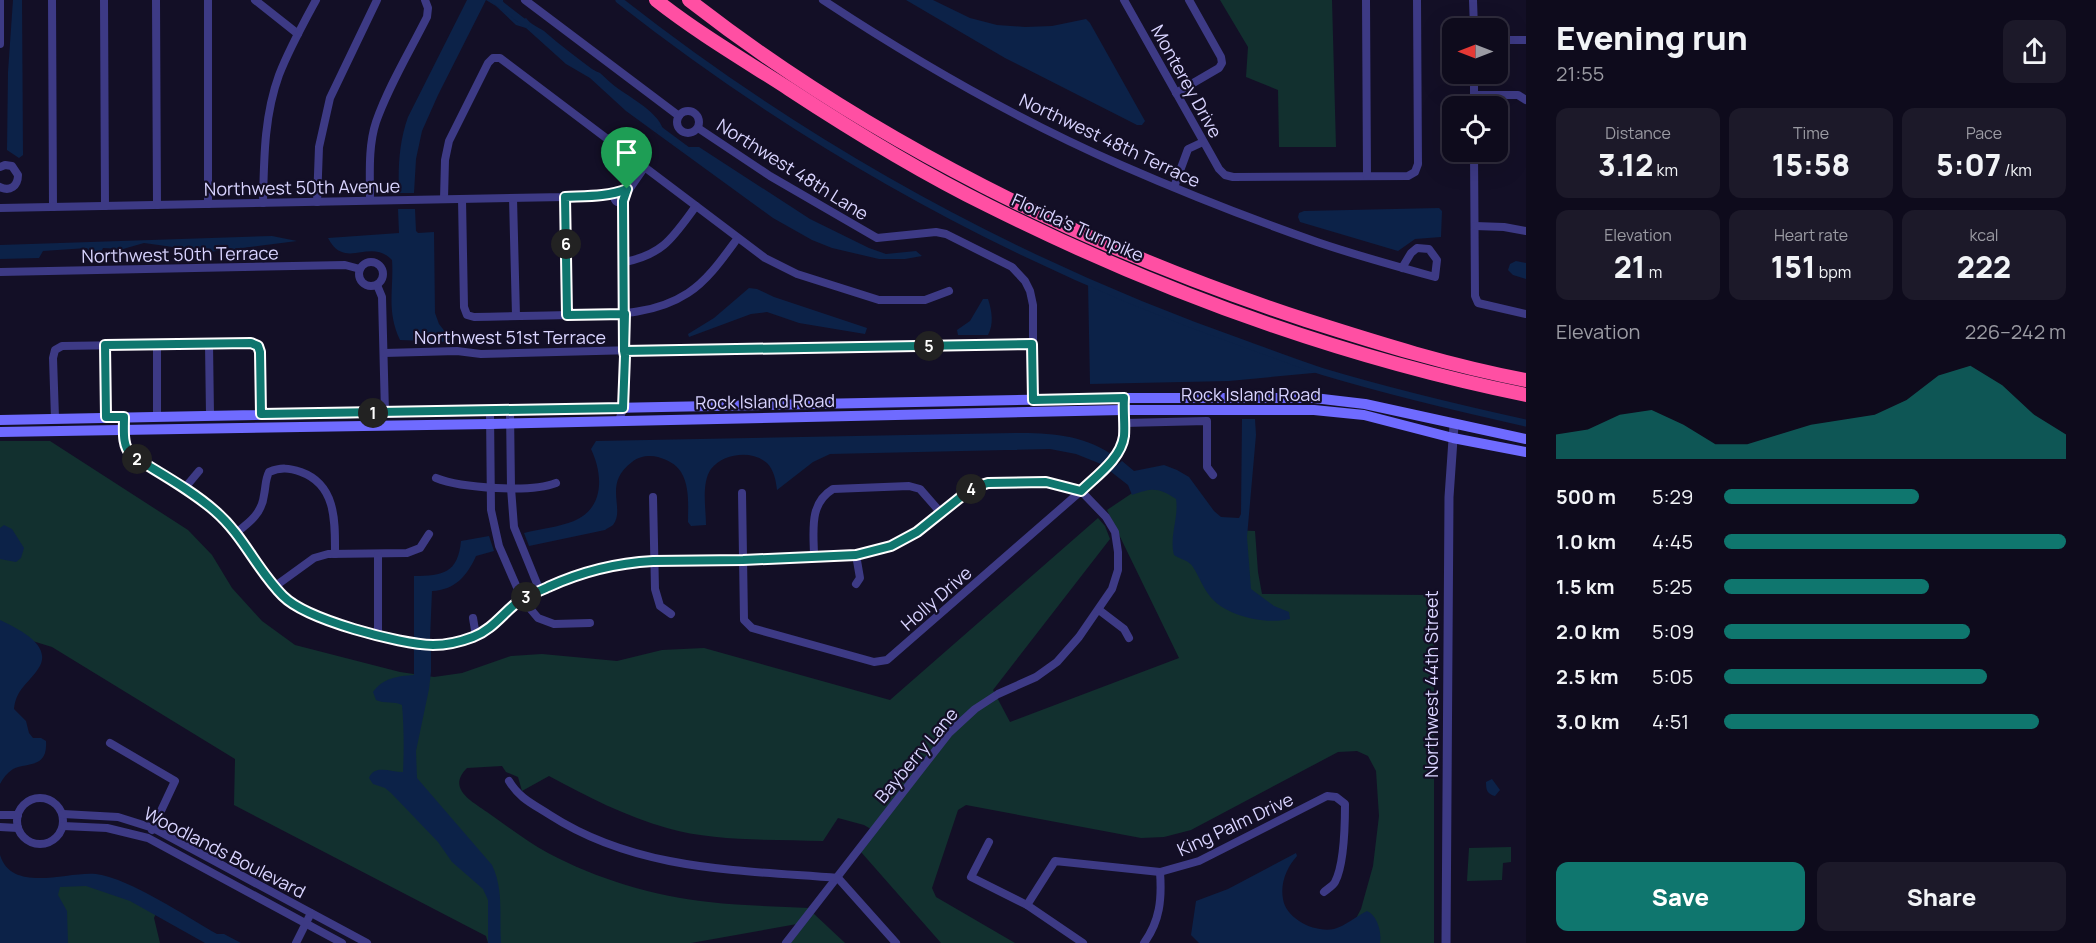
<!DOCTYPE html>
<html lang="en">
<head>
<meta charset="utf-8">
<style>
	body { margin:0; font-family:Manrope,sans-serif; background:#1c1929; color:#f1f3f6; height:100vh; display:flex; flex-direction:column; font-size:22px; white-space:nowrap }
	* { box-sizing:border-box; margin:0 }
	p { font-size:20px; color:#9b9ba3 }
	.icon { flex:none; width:33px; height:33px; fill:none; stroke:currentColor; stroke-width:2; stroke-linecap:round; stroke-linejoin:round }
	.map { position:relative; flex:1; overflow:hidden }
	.details { display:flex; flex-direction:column; background:#0e0b1c; width:570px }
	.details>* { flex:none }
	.needle { width:39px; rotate:270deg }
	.tools { position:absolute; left:1442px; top:18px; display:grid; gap:12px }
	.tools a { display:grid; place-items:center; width:66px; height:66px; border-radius:12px; background:#0e0b1c; box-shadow:0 6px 24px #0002,0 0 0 2px #2e2b3b; font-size:30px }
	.pin { position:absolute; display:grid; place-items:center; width:51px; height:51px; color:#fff; margin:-62px -26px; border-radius:50% 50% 50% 0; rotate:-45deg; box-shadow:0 0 6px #0007 }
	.pin .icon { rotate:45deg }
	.km { position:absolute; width:30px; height:30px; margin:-15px; border-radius:50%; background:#222; color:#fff; font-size:16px; line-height:30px; text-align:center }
	.round { display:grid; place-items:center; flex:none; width:63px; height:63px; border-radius:12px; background:#1c1929 }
	.headline { display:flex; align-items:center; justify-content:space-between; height:102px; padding:0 30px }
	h1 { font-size:33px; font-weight:800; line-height:45px }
	.figures { display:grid; grid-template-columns:repeat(3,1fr); gap:9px; height:102px; padding:6px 30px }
	.figures div { display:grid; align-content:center; border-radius:12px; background:#1c1929; text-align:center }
	.figures b { font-size:30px; font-weight:800 }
	.figures small { font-size:16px; font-weight:400 }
	.figures p { font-size:16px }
	.chart { height:168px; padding:12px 30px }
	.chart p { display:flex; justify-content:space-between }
	.chart svg { width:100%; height:108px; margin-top:6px; fill:#0f766e; opacity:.7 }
	.cta { display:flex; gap:12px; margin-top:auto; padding:12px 30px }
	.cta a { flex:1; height:69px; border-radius:12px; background:#0f766e; color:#fff; font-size:24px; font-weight:800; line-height:69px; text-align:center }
	.cta a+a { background:#1c1929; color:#f1f3f6 }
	ul { padding:0 30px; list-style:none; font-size:20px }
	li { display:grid; grid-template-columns:96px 72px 1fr; align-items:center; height:45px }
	li i { height:15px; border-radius:8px; background:#0f766e }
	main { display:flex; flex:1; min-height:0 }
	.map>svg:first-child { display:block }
	.green { fill:#12302f }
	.water { fill:#0c2248 }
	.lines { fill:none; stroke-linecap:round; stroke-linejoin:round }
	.canal { stroke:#0c2248; stroke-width:7 }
	.minor { stroke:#3d3a85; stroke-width:8 }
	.tertiary { stroke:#3d3a85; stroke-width:9 }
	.secondary { stroke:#6f6bff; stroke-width:10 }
	.motorway { stroke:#ff4fa3; stroke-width:14 }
	.route-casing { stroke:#fff; stroke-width:12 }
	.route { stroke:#0f766e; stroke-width:8 }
	.labels { text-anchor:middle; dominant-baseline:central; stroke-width:4.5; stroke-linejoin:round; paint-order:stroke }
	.street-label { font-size:18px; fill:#d9d4ff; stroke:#130f26 }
</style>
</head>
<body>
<main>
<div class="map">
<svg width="1526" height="943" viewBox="0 0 1526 943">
	<rect width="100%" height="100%" fill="#130f26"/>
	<!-- green -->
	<g class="green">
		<polygon points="1220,0 1332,0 1336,147 1279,147 1278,90 1246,77 1248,47"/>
		<path d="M0,441H50L188,530L212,555L232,588L262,621L295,645L400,672L434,677L462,673L511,656L542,654L617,661L662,650L704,648L890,700L1098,518L1105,526L1110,539L993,690L1010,722L1179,658L1107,510L1156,477L1230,530L1255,531L1258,572L1262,594L1434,595V943H1343L1361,909L1373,866L1379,816L1376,771L1368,756L1357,751L1338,752L1191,830L1164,837L1141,838L966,805L958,810L932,888L936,897L1015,943H941L861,852L876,832L864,825L838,818L823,841C773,839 715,842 667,828C625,816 588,797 549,776L522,791L518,777L506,772L502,766L467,768C447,788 470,800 487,812C507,826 526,841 548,853C597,879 653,896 709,902C742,906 776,906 809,908L797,924L691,943H488L486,936L234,805L235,759L52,647L0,631Z"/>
		<polygon points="1511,847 1511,862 1503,863 1502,880 1467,881 1469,848"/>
		<polygon points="81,879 157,911 154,918 160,943 45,943 50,885"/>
		<polygon points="813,913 845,943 790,943"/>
	</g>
	<!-- water -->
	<g class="water">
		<polygon points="13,0 22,0 23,155 19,158 7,150 8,72"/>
		<path d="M467,0H503L504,9L518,22L526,18C530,24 538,27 544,31C560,45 576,57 592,69C595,71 598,72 600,73C604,76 607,80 611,83C626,96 657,110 663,129L669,133L666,137L680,147L683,144L687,147H699L810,219L869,248L886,254L916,251L922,256L905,259H879L832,248L812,240L773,218L626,111L590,78L566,64L526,28L516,25L496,6L486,0L438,95L422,131L416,159L414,193H399C398,167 399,142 408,117Z"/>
		<polygon points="906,0 933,0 970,18 997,25 1025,27 1052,26 1086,19 1090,23 1145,121 1142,125 1137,125 1005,58"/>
		<polygon points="1439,208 1442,211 1441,237 1415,239 1398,251 1300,222 1298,217 1299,213 1304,211"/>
		<path d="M398,209H415L416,231L418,233L434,232L435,313L439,324L453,342L400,340C386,311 394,289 392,260C370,237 345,271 328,238L399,233Z"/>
		<polygon points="272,236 297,241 209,252 144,243 123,249 103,248 99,256 93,256 87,248 43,251 39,258 0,259 0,245"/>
		<polygon points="1516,261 1526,263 1526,279 1513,275 1508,270 1510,264"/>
		<polygon points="1088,282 1192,326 1324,372 1229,381 1090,384"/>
		<polygon points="749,288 757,289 774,297 867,328 865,334 799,323 767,312 751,314 689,337 688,334 714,318"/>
		<path d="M983,299H988C992,311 994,324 988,335H958L957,330L970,321Z"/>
		<path d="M1242,419H1255L1256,435L1247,537L1251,589L1274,606L1289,612L1290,619C1266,625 1224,616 1209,595C1202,586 1199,576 1193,567C1190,561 1180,559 1174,555C1169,536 1179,518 1176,499C1158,487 1152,488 1132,495L1128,485L1110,471L1122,461L1134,471L1164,465L1177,470L1189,477L1214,511L1221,517L1239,518L1241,514Z"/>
		<path d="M1014,433C1048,433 1081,434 1111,454L1101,464L1076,454L1050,449L830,454L813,462L777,490C776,481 774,470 767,463C752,450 724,453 711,469C701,483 706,509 706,525L691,526L688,522C688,506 690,487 681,472C676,464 668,460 658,457C650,455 639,456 632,462C602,484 626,509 613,525C611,527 607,528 605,530L529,546L524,533C540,529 559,527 574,521C605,508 603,474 591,449L596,441Z"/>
		<polygon points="4,525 12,529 24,548 21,558 16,562 0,559 0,528"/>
		<path d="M489,536L494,551L476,556C467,576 455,590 432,591L430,639L414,638V576C443,576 458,573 461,541Z"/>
		<path d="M0,620C16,628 55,645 38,669C28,684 16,689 14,709L26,721L29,733L33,738H41L46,741C48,769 27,762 13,769C7,773 3,778 0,784Z"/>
		<path d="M414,648L431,649V672L429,689L416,751L417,778L492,865C504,890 499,916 501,943H488V900L483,889L452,862L438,842L391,793L385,788L373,784L369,778C374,764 391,772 403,772C404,750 404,727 402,705C394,701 385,704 376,700L373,692C383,678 398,676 414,675Z"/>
		<path d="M1492,779L1500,790L1495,796C1487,794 1486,790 1486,782Z"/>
		<path d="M1296,853L1297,856C1287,867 1280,883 1283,899C1286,919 1315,933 1334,929C1345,926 1357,916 1367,911C1377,915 1382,932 1380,943H1199L1191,935L1196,901L1228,889Z"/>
		<path d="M0,855C12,894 68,871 96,874C131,879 185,916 217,934H224L241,943H205L130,901L86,886L60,887L58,895L67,911L68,943H0Z"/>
	</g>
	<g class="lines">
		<!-- canal -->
		<g class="canal">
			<polyline points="495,0 526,24"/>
			<path d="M619,0C810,150 1019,265 1248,345C1273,354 1299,364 1324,372C1391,392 1458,408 1526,423"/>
			<polyline points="660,130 687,150"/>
		</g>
		<!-- minor -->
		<g class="minor">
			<polyline points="52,0 53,207"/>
			<polyline points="104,0 105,206"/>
			<polyline points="156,0 157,205"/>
			<polyline points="208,0 208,204"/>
			<polyline points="255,0 298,34"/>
			<polyline points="525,0 679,116"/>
			<path d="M823,0C917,62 1018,120 1121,165C1185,193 1251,219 1317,242C1355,255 1395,266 1435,277L1437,260L1429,249L1417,248L1411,253L1402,268"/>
			<polyline points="1124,0 1219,169 1225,175 1233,177 1408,176 1415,172 1418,164 1417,0"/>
			<polyline points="1366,0 1367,176"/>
			<polyline points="1473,0 1474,28"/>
			<polyline points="1497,40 1526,40"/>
			<polyline points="0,44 0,0"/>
			<polyline points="1474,74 1474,106"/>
			<polyline points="1176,93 1219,68 1222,63 1221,57 1189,0"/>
			<polyline points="1474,95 1518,95 1526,100"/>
			<circle cx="688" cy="122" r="11"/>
			<polyline points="698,128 770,176 877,238 936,232 946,234 1012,267 1025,281 1030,291 1033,305 1033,400"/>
			<polyline points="1474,152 1475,296 1478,303 1526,314"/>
			<path d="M0,167L5,165L12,166L18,175C18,186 10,192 0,187"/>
			<polyline points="1174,187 1188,149 1203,142"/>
			<circle cx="619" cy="198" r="4.5"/>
			<polyline points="565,197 567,315"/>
			<polyline points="624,197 644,168"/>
			<polyline points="513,198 516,316"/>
			<polyline points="444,199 445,160 449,141 488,63 493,58 500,58 765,258 797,274 879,300 925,300 949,291"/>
			<path d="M462,199L464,307L467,315L474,317C505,316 536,316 567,315C609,314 651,317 688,293C708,280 723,258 737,239"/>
			<path d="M370,200C370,175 368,146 376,122C389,85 410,51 427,17L428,8L425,0"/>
			<polyline points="317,202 319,147 330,98 377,0"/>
			<path d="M263,203C264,159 264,116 279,75C289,49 303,24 316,0"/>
			<polyline points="0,208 565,197 617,194"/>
			<polyline points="1475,226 1504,227 1526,231"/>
			<circle cx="371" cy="274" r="12"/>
			<path d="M625,262C664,254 673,237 696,206"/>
			<polyline points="0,272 345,265 360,269"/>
			<polyline points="377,285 382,297 385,413"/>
			<polyline points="209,344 210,415"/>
			<polyline points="105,345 106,417"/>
			<polyline points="384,353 457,351 481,354 635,350 659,351 1032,344"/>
			<polyline points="490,411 491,510 499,546 522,599 538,618 554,624 590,623"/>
			<polyline points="510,411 511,488 514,527 540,591"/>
			<polyline points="157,416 157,345"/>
			<path d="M124,417V443L126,450L131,455C159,473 190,489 215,511C243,535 257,570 283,596C307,620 398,644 433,645C446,645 460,642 473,637C494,629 505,610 523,598C531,594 540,591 548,587C583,571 615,563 653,561L743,560L856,555L891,546L917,532L972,488L989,483L1046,482L1081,491L1106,517L1115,532L1118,552V570L1112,589L1079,637L1057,662L1036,677L998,694L975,709L949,733L786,943"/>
			<polyline points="55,418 53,358 55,350 62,346 251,343 258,346 260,352 261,414"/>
			<polyline points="619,421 623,408 625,356 623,201"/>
			<polyline points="1124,423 1207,421 1207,467 1213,475"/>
			<path d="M436,478C461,488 531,493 556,483"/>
			<polyline points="184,489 199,471"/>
			<polyline points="742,493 744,620 752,628 874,662 887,660 1081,491 1113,459 1120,449 1124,438 1124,398"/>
			<polyline points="653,497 655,589 660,606 671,614"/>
			<path d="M237,532C250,522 262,513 264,495C266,486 265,480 269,472C281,467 289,468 301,472C337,485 335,523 335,554"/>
			<path d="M814,558C814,532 808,504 833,489L909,486L920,489L941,513"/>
			<polyline points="856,584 860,578 856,555"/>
			<polyline points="274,587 314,558 328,554 407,553 420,548 429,534"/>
			<polyline points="1099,610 1124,629 1129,638"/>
			<polyline points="473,618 476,636"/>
			<polyline points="378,635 378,555"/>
			<polyline points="110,743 175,781 152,830"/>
			<path d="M509,781C519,798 533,804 550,815C637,871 738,870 838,878L896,943"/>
			<circle cx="40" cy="821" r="23"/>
			<polyline points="63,814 118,817 153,828 367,943"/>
			<polyline points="0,815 18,815"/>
			<polyline points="63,826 107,828 148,838 342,943"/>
			<polyline points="0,827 18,828"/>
			<polyline points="989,842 971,877 1027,905 1083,943"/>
			<path d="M1027,905L1055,861L1160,872L1199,861L1327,796L1336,797L1345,804C1345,823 1344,865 1335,882C1333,886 1327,889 1324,892"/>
			<polyline points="296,943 311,913"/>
			<path d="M1144,943C1160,921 1162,899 1160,872"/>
		</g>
		<!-- tertiary -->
		<polyline class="tertiary" points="1446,943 1449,497 1454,425"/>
		<!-- secondary -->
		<g class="secondary">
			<polyline points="0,420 1124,398 1314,398 1365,404 1526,439"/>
			<polyline points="0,432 490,424 1123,410 1314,410 1364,415 1453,438 1526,452"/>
		</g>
		<!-- motorway -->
		<g class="motorway">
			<path d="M656,0C698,33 744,60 789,89C853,131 920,172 989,206C1159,291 1340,357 1526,395"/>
			<path d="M689,0C871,142 1087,248 1306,320C1378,343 1451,366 1526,380"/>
		</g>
	</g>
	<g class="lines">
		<!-- route casing -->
		<g class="route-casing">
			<path id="route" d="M627,189L623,201L624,351L625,356L623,408L261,414L260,352L258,346L251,343L105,345L106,417H124C124,431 122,445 131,455C159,473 190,489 215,511C243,535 257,570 283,596C307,620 399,644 433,645C446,645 460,642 473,637C494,629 505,610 523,598C531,594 540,591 548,587C583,571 615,563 653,561L743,560L856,555L891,546L917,532L972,488L988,483L1046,482L1081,491C1096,476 1121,459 1124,436C1125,424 1123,411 1124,398L1033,400L1032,344L624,351L625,314L567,315L565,197C587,196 607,197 627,189"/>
		</g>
		<!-- route -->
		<use href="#route" class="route"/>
	</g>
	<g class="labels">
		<!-- street labels -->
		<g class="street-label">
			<text transform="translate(1187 81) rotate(61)">Monterey Drive</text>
			<text transform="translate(1110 140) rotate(25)">Northwest 48th Terrace</text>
			<text transform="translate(793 169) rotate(32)">Northwest 48th Lane</text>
			<text transform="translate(302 187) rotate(-1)">Northwest 50th Avenue</text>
			<text transform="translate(1078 227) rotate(24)">Florida's Turnpike</text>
			<text transform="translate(180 254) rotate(-1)">Northwest 50th Terrace</text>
			<text x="510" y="337">Northwest 51st Terrace</text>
			<text x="1251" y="394">Rock Island Road</text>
			<text transform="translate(765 401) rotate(-1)">Rock Island Road</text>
			<text transform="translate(936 598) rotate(-41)">Holly Drive</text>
			<text transform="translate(1431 684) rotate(-90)">Northwest 44th Street</text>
			<text transform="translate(916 755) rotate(-50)">Bayberry Lane</text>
			<text transform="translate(1235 824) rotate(-25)">King Palm Drive</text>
			<text transform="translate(225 852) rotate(27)">Woodlands Boulevard</text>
		</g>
	</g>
</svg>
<div class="tools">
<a><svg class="needle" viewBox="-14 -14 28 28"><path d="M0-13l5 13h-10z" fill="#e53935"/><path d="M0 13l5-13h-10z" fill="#9b9ba3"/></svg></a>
<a><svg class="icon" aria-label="locate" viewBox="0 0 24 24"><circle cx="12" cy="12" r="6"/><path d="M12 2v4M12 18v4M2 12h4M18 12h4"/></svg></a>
</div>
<div class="pin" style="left:627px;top:189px;background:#1e9e55"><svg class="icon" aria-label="arrive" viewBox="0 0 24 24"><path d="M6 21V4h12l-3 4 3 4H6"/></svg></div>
<b class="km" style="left:373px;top:413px">1</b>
<b class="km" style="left:137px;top:459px">2</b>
<b class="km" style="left:526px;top:597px">3</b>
<b class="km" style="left:971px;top:489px">4</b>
<b class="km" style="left:929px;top:346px">5</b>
<b class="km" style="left:566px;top:244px">6</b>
</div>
<section class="details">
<div class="headline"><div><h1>Evening run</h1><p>21:55</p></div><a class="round"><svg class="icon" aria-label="share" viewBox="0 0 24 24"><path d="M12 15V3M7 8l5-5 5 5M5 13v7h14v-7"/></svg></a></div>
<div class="figures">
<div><p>Distance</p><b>3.12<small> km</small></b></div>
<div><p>Time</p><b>15:58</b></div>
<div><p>Pace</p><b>5:07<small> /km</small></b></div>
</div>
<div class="figures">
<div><p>Elevation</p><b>21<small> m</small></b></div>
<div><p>Heart rate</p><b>151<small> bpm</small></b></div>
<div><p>kcal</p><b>222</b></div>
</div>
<div class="chart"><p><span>Elevation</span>226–242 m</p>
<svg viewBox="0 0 160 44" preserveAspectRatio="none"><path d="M0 44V34L10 32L20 26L30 24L40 30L50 38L60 38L70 34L80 30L90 28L100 26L110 20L120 10L130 6L140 14L150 26L160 34V44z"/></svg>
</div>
<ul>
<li><b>500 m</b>5:29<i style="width:57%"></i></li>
<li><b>1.0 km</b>4:45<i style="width:100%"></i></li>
<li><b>1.5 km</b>5:25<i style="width:60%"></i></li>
<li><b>2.0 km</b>5:09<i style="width:72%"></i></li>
<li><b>2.5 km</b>5:05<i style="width:77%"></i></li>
<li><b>3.0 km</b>4:51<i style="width:92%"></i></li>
</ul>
<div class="cta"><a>Save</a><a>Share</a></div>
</section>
</main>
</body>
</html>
